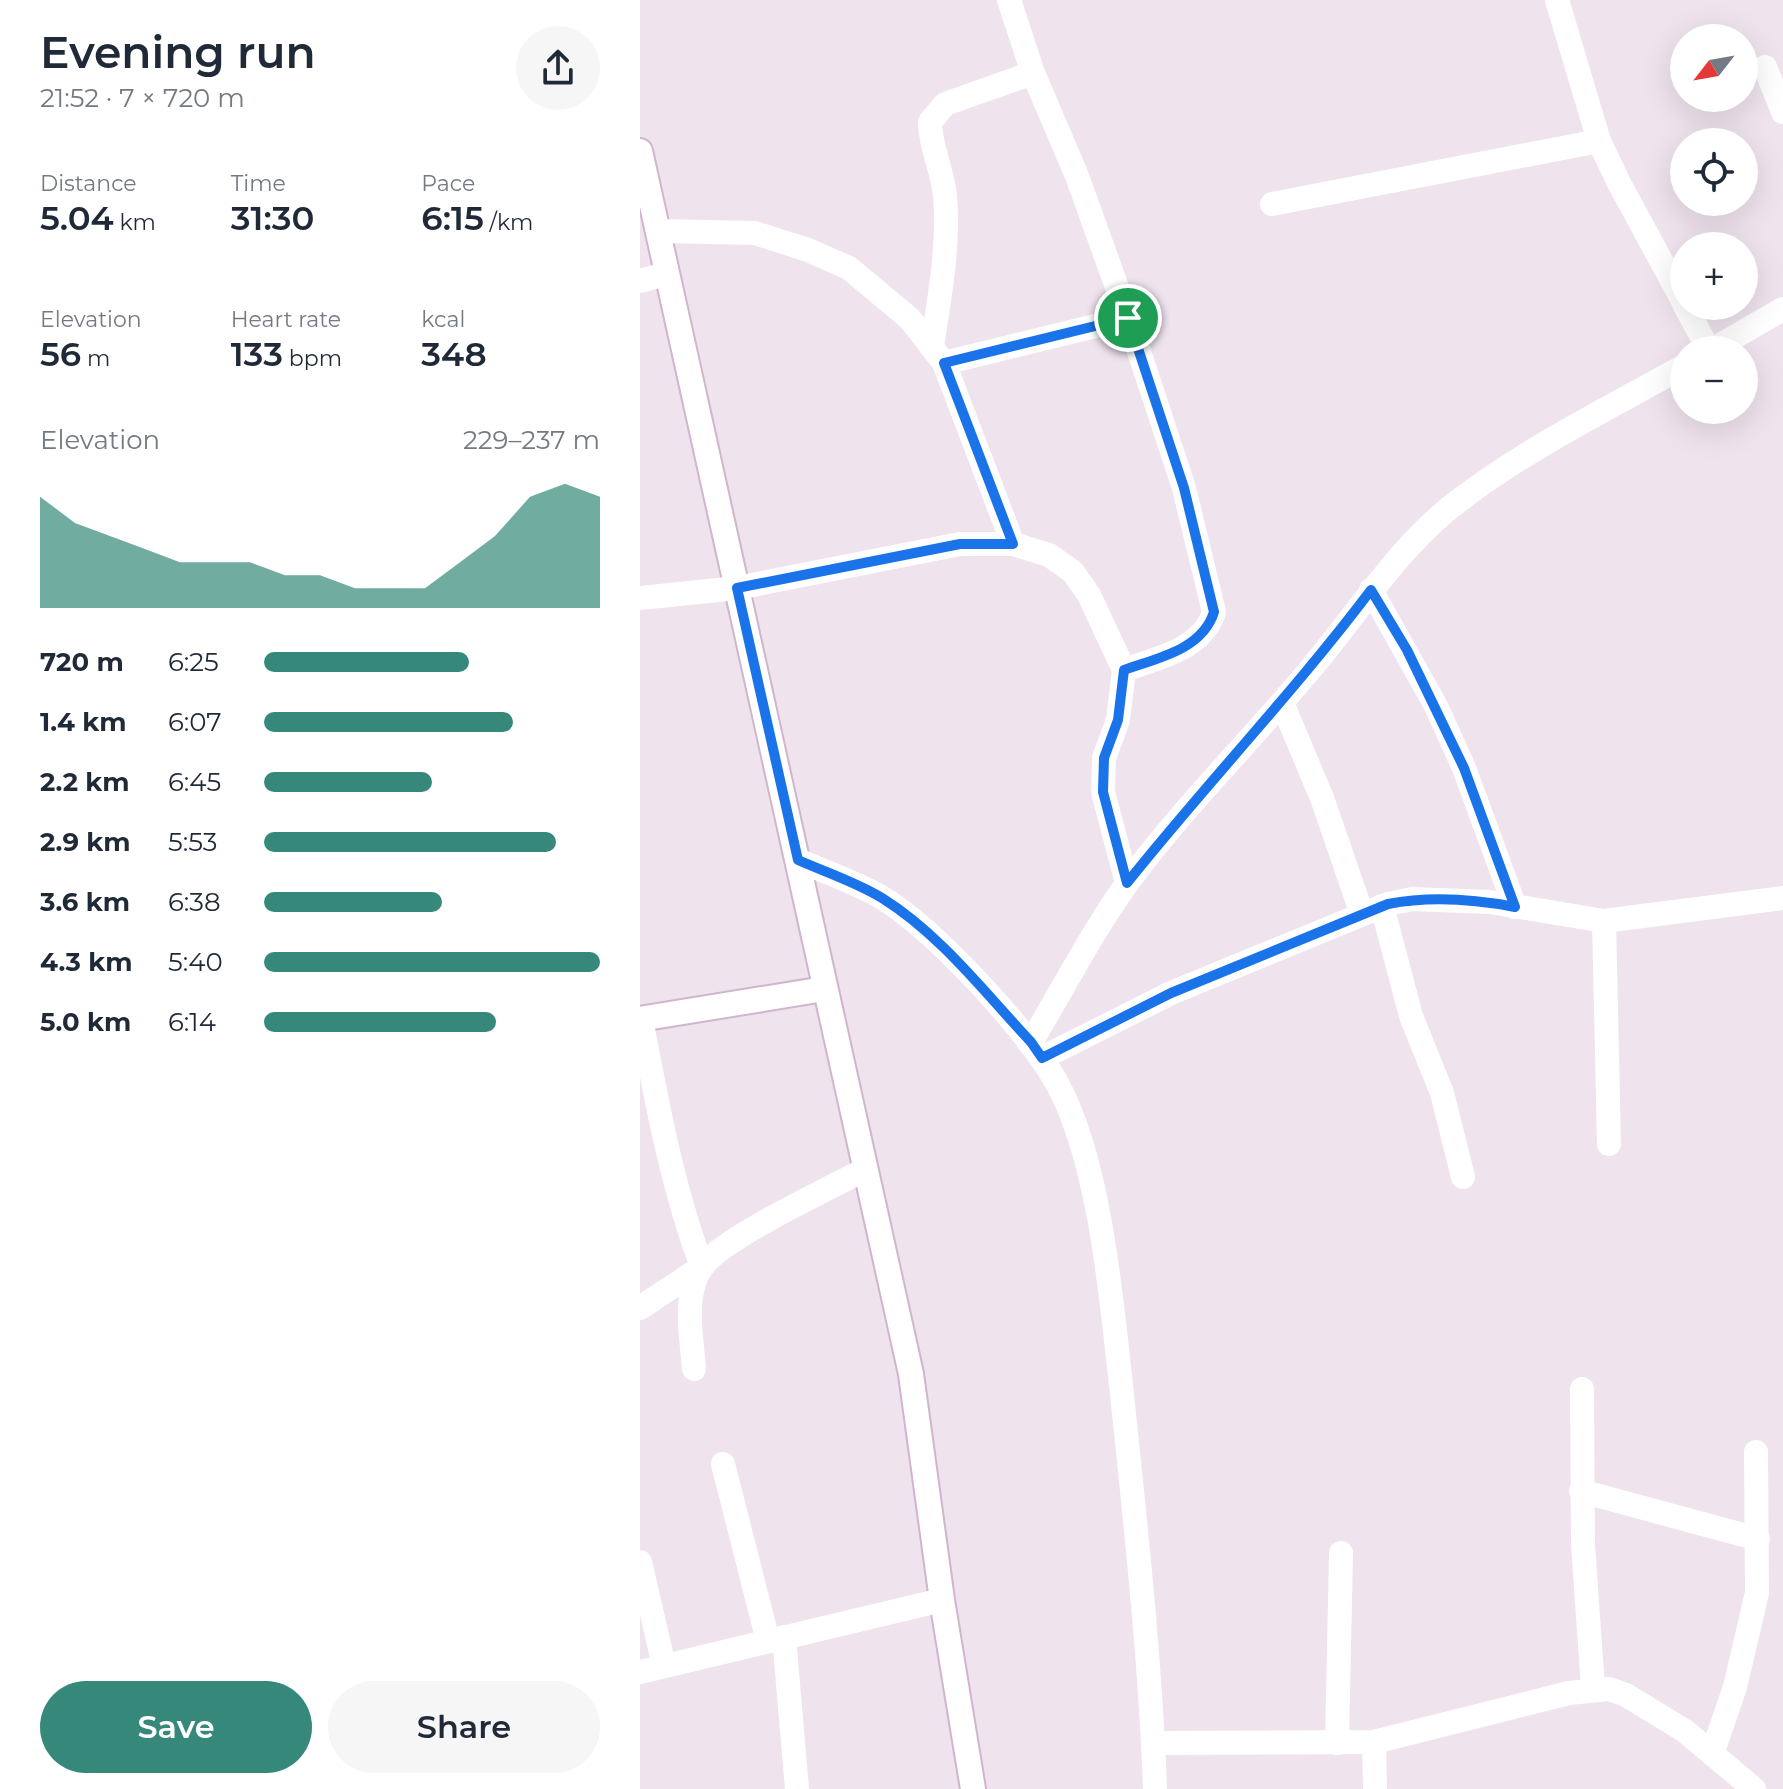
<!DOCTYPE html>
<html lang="en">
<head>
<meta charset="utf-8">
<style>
	body { margin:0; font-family:Montserrat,sans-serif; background:#f6f6f7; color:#1f2937; height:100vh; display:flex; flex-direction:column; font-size:30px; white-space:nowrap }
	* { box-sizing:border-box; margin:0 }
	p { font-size:26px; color:#747a83 }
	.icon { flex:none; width:44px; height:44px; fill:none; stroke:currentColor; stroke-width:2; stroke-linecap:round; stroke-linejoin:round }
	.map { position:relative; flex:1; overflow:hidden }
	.panel { display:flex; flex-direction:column; background:#fff; width:640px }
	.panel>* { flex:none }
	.needle { width:52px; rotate:239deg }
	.tools { position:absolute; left:1030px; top:24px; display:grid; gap:16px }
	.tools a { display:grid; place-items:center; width:88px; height:88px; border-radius:50%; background:#fff; box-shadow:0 8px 32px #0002; font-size:40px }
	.pin { position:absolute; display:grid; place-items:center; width:68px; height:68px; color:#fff; margin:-34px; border:4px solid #fff; border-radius:50%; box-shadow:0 2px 8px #0007 }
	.round { display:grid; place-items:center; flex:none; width:84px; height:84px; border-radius:42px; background:#f6f6f7 }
	.summary { display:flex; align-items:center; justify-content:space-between; height:136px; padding:0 40px }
	h1 { font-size:44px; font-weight:600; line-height:60px }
	.stats { display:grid; grid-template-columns:repeat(3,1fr); gap:12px; height:136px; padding:8px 40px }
	.stats div { display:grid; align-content:center }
	.stats b { font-size:34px; font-weight:600 }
	.stats small { font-size:22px; font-weight:400 }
	.stats p { font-size:22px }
	.chart { height:224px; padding:16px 40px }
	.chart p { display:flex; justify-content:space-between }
	.chart svg { width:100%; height:144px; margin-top:8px; fill:#36897a; opacity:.7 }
	.button { display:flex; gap:16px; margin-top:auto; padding:16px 40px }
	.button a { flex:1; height:92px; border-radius:48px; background:#36897a; color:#fff; font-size:32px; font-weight:600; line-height:92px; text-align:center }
	.button a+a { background:#f6f6f7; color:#1f2937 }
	ul { padding:0 40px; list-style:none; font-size:26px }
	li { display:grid; grid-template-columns:128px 96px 1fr; align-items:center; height:60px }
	li i { height:20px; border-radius:10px; background:#36897a }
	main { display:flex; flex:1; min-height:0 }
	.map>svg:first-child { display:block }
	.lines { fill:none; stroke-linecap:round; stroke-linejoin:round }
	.secondary-casing { stroke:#d0b5cd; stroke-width:28 }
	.street { stroke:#fff; stroke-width:24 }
	.secondary { stroke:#fff; stroke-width:24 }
	.route-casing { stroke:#fff; stroke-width:16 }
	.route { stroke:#1a73e8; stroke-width:10 }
</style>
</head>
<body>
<main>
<section class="panel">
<div class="summary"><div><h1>Evening run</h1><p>21:52 · 7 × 720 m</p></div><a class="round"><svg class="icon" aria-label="share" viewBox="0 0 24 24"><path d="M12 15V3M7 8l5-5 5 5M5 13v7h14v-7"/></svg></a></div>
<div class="stats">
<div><p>Distance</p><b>5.04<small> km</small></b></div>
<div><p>Time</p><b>31:30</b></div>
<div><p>Pace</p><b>6:15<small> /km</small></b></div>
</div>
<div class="stats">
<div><p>Elevation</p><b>56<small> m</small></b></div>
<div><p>Heart rate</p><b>133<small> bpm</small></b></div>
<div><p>kcal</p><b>348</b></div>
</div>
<div class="chart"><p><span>Elevation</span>229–237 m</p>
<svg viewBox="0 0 160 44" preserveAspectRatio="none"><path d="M0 44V10L10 18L20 22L30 26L40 30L50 30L60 30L70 34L80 34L90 38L100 38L110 38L120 30L130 22L140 10L150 6L160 10V44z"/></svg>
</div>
<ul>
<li><b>720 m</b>6:25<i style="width:61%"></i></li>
<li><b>1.4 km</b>6:07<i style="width:74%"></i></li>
<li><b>2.2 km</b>6:45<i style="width:50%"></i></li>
<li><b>2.9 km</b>5:53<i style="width:87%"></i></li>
<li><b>3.6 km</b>6:38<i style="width:53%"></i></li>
<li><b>4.3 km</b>5:40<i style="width:100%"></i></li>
<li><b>5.0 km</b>6:14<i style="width:69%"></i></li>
</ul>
<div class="button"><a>Save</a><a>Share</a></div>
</section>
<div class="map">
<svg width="1143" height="1789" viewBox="0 0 1143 1789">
	<rect width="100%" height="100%" fill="#efe3ee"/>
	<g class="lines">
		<!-- secondary casing -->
		<g class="secondary-casing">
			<g id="secondary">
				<polyline points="0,151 271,1374 302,1600 333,1789"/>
				<polyline points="0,1019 184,989"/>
			</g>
		</g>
		<!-- street -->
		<g class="street">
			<path d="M369,0L393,73L437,176L488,318L544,488L574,612C562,650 517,658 484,670"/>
			<polyline points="917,0 959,141 979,183 1044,303"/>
			<polyline points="1125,67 1143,112"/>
			<polyline points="632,204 959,141"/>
			<polyline points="19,231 115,233 168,250 209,268 270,319 304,363 373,544"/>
			<polyline points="0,281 26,274"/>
			<polyline points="1045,306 1069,350"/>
			<path d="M292,346C300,295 309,246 305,196C303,171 290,147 290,122L305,104L393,73"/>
			<polyline points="1072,350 1143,309"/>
			<polyline points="304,363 488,318"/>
			<polyline points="731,590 796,706 824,768 875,907"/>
			<polyline points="0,598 97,588 320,544 373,544 409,555 433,572 449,595 484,670 478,720 464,758 463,792 487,883"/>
			<polyline points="642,703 682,798 722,914"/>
			<path d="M158,860C185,872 215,882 241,897C293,928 389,1031 418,1085C460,1164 471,1296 481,1385C495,1519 510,1654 515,1789"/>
			<polyline points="742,906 771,1016 802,1093 823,1177"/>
			<polyline points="964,921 969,1144"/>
			<path d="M391,1042C423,989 452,932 488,882C544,806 613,739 673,666C721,609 760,544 821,499C890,447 969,408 1044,366"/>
			<polyline points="402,1058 531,993 748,904 772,899 850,902 964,921 1143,898"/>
			<path d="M0,1308L62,1267C32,1186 17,1103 1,1019"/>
			<path d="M54,1369C52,1338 42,1295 62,1267C81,1239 190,1188 224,1170"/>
			<polyline points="942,1389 943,1545 953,1688"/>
			<polyline points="83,1464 128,1641"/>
			<polyline points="941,1491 1118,1539"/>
			<polyline points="0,1562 24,1666"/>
			<polyline points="144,1637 157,1789"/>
			<polyline points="0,1672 302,1600"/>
			<polyline points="734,1742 735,1789"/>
			<polyline points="513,1743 734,1742 929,1693 969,1689 986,1695 1045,1731 1114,1789"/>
			<polyline points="697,1743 701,1553"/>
			<polyline points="1072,1754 1095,1687 1117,1593 1116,1452"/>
		</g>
		<!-- secondary -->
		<use href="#secondary" class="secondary"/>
	</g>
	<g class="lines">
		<!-- route casing -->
		<g class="route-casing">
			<path id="route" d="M488,318L544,488L574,612C562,650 517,658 484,670L478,720L464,758L463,792L487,883C566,784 654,692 731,590L767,650L824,768L875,907C833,899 789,896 748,904L531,993L402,1058L391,1042C345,993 300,934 242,898C216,882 185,872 158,860L97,588L320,544H373L304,363Z"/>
		</g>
		<!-- route -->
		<use href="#route" class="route"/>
	</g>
</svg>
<div class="tools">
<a><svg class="needle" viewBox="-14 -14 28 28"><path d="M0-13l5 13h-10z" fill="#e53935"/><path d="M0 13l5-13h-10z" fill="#747a83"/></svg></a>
<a><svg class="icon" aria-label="locate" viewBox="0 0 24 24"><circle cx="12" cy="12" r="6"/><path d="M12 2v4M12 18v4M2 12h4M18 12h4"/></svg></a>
<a>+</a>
<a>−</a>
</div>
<div class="pin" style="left:488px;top:318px;background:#1e9e55"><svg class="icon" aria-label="arrive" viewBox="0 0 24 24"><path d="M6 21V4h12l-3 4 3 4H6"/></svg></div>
</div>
</main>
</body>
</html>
